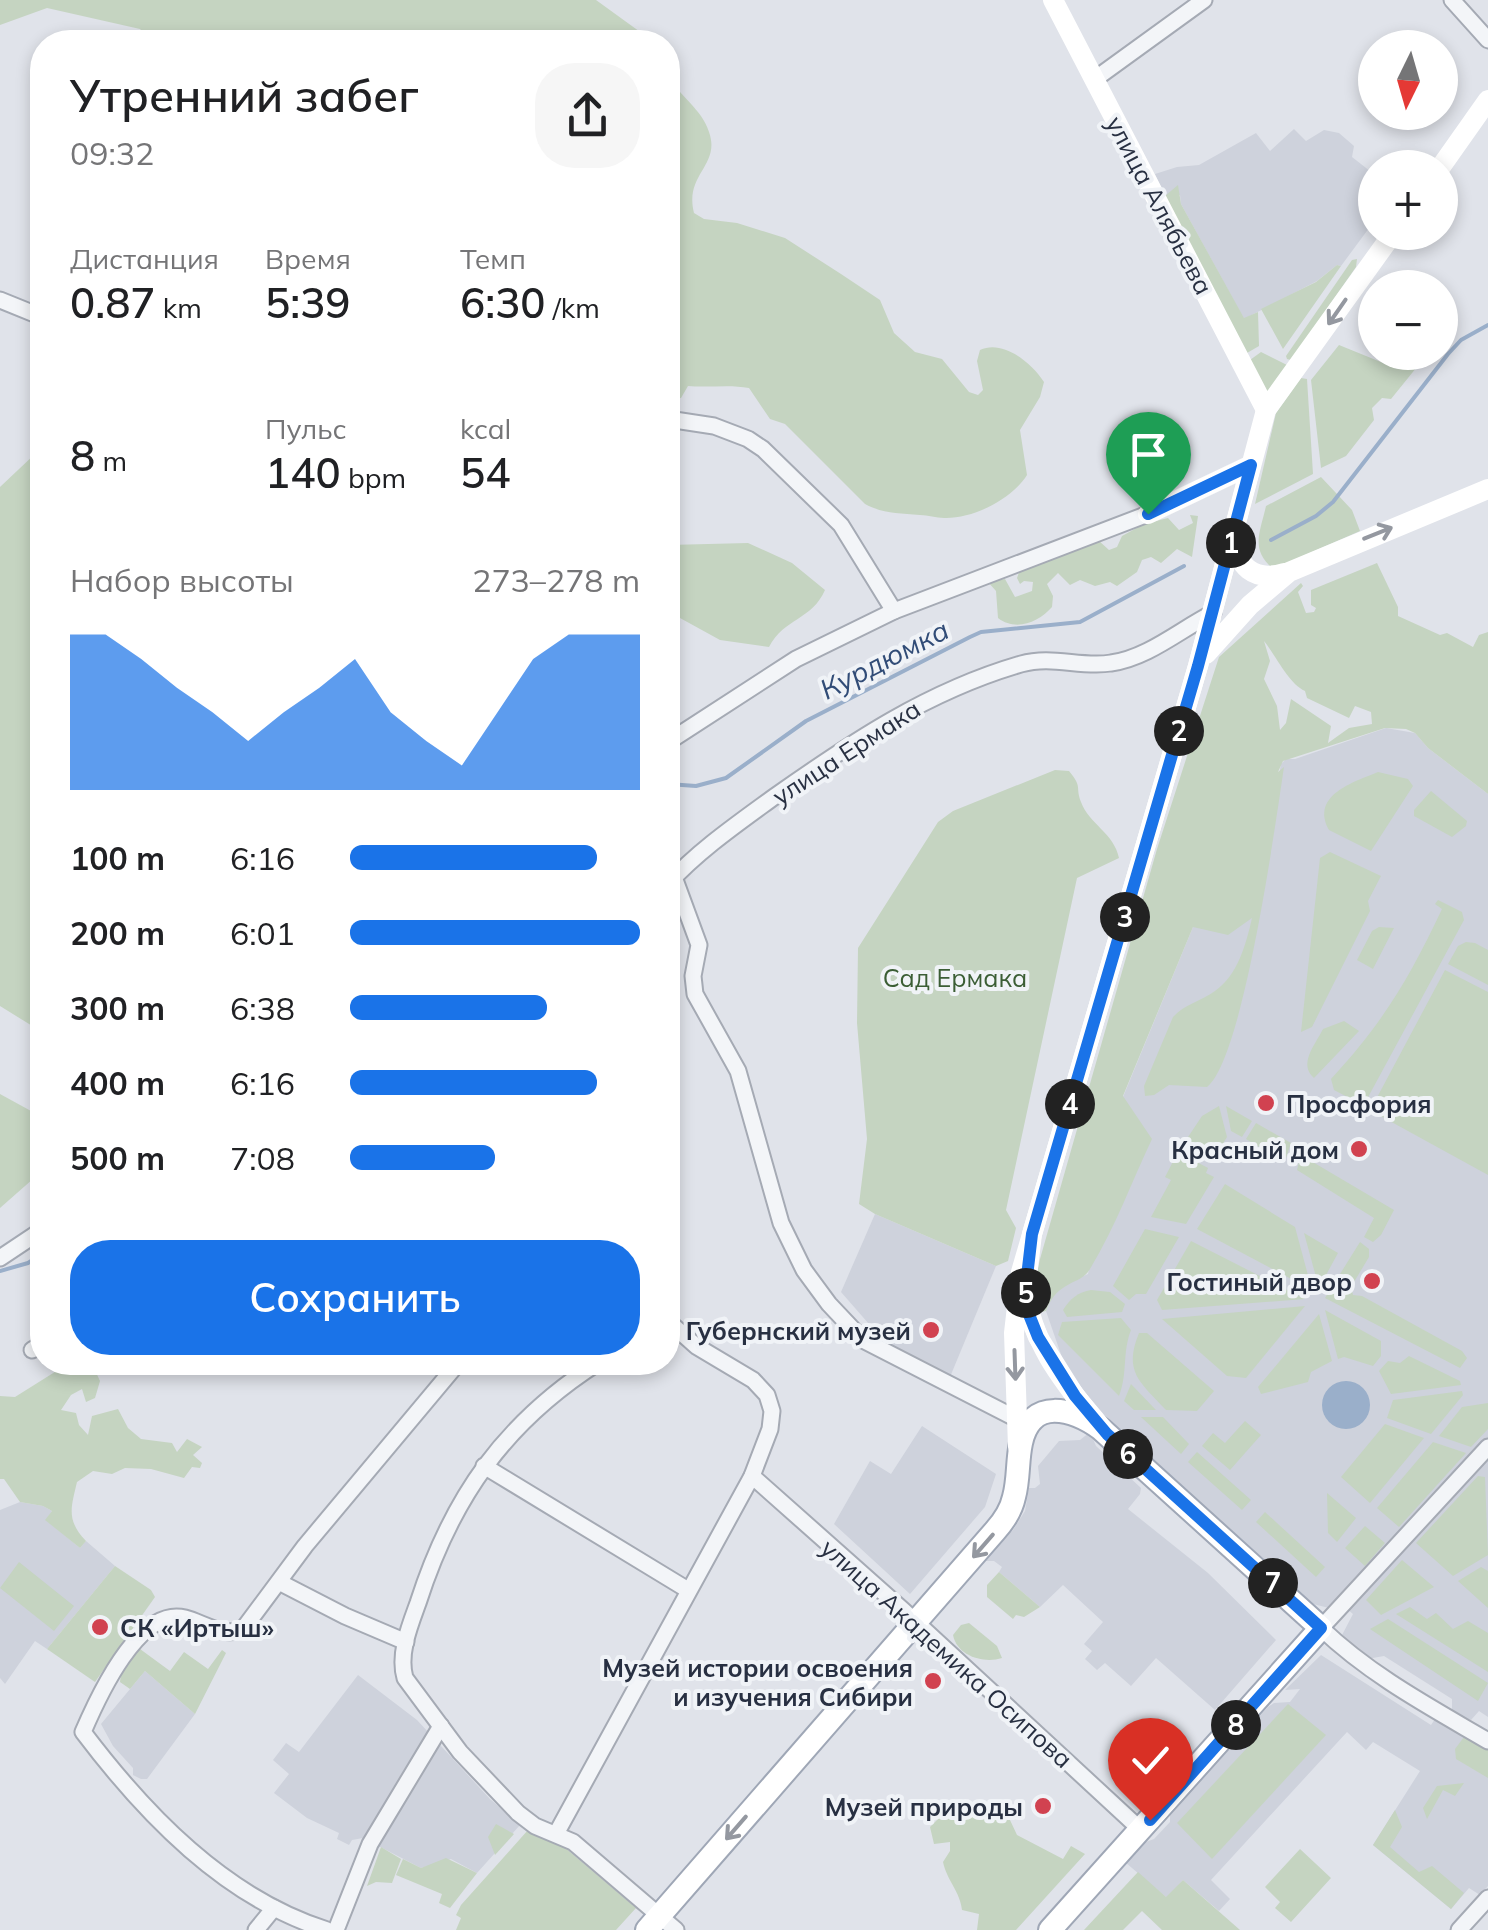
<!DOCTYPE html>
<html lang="ru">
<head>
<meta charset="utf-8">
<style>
	body { margin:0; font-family:Mulish,sans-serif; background:#f6f6f6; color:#202124; height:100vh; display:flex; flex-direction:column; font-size:38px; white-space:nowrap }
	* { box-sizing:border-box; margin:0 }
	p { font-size:32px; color:#757577 }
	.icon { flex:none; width:55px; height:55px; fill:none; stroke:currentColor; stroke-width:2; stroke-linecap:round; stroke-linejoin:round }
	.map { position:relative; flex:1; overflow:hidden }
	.drawer { position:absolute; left:30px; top:30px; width:650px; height:1345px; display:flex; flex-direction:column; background:#fff; border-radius:40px; box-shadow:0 5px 15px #0003 }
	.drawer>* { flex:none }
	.needle { width:65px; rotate:185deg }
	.controls { position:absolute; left:1358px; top:30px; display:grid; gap:20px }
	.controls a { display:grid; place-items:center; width:100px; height:100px; border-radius:50%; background:#fff; box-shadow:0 5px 15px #0003; font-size:50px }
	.pin { position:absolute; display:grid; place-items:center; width:85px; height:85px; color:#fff; margin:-102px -42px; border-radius:50% 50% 50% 0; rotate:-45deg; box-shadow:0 0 10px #0007 }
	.pin .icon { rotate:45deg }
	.km { position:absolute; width:50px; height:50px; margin:-25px; border-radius:50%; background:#222; color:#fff; font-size:28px; line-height:50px; text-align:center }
	.round { display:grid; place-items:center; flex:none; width:105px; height:105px; border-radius:40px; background:#f6f6f6 }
	.summary { display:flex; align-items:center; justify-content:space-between; height:170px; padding:0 40px }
	h1 { font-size:45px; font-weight:600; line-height:75px }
	.stats { display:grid; grid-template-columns:repeat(3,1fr); gap:15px; height:170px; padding:10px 40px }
	.stats div { display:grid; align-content:center }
	.stats b { font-size:42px; font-weight:600 }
	.stats small { font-size:28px; font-weight:400 }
	.stats p { font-size:28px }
	.chart { height:280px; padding:20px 40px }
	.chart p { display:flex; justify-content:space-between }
	.chart svg { width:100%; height:180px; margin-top:10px; fill:#1a73e8; opacity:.7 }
	.primary-button { display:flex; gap:20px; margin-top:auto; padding:20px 40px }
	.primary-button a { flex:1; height:115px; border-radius:40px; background:#1a73e8; color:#fff; font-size:40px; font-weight:600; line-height:115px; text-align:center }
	ul { padding:0 40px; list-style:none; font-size:32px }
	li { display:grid; grid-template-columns:160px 120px 1fr; align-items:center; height:75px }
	li i { height:25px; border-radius:12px; background:#1a73e8 }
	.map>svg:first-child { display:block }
	.built { fill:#ced2dc }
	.green { fill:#c5d4c1; fill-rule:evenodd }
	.water { fill:#9aafca }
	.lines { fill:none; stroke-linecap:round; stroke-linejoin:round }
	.stream { stroke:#9aafca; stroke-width:4 }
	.street-casing { stroke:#a5aab4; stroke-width:19 }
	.primary-casing { stroke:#9fa7b6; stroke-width:26 }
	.street { stroke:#f3f5f8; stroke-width:15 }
	.secondary { stroke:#fff; stroke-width:20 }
	.primary { stroke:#fff; stroke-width:22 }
	.oneway { stroke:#9498a0 }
	.route-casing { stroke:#fff; stroke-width:20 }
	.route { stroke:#1a73e8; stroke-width:12 }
	.poi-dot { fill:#d14250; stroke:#f0f3f7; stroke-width:4 }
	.labels { text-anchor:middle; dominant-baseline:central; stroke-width:8; stroke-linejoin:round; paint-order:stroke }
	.street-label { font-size:25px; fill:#283042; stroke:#f0f3f7 }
	.park-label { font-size:25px; fill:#3b5e35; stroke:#f0f3f7 }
	.poi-label { font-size:25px; font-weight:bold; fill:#283042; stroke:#f0f3f7; text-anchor:end }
	.water-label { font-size:28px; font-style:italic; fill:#314c77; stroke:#f0f3f7 }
</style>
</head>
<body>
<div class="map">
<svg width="1488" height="1930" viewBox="0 0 1488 1930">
	<rect width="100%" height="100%" fill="#e0e3ea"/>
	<!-- built -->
	<g class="built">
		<polygon points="1294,129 1306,141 1324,130 1339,133 1354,146 1352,157 1375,175 1375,220 1341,266 1337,265 1317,281 1244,319 1181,204 1180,195 1165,196 1155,174 1177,167 1199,165 1256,133 1270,151"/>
		<polygon points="1386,728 1415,733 1428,748 1488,794 1488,1717 1479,1711 1471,1720 1452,1713 1452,1699 1384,1656 1367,1659 1341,1637 1353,1614 1337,1601 1329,1608 1313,1604 1102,1414 1066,1369 1046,1311 1050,1300 1063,1285 1088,1274 1123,1097 1193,927 1253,917 1281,764 1286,759 1295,759"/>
		<polygon points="875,1214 996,1266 950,1377 890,1348 841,1292"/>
		<polygon points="922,1426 996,1474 985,1507 910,1594 834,1524 870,1461 891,1474"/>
		<polygon points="1090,1432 1096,1446 1141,1488 1140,1494 1128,1509 1208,1573 1276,1640 1215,1710 1156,1658 1131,1686 1105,1663 1097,1670 1085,1659 1092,1651 1084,1644 1103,1622 1063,1585 1040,1607 999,1572 1002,1567 994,1561 984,1561 1013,1530 1025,1511 1029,1488 1035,1488 1040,1484 1038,1466 1059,1441 1080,1440"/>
		<polygon points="20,1502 43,1506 52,1511 46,1520 80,1548 86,1541 115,1566 47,1649 35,1641 5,1684 0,1678 0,1510"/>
		<polygon points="1321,1655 1431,1725 1435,1719 1488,1750 1488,1886 1480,1895 1469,1888 1451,1909 1373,1845 1420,1771 1373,1742 1366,1750 1347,1732 1211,1880 1230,1899 1219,1911 1183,1880 1167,1898 1125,1862 1143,1843 1154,1839 1170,1822 1170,1814 1268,1707 1274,1703 1290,1702 1300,1689 1285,1690"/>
		<polygon points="145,1671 195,1714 147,1779 141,1779 133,1775 133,1768 113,1746 101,1724"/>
		<polygon points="358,1675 417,1720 490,1799 520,1825 477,1873 451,1859 421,1868 363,1838 352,1840 349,1845 337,1839 339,1833 307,1818 274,1793 289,1774 273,1760 286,1743 299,1752"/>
	</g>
	<!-- green -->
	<g class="green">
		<polygon points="0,0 596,0 654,42 152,42 140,29 47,8 0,25"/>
		<path d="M668,75C679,96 702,109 709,132C721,166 684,174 694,213L704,219L737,223L785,238L841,274L880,300L894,333L915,352L942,359L969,392L978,395L983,390L977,361L980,350C1003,339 1032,363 1044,382L1040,397L1020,430L1027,475C1012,499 973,519 944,518C936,518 928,515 920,515C898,513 884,514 865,504L785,424L770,419L749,388C729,384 709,388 688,386L681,398L668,400Z"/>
		<polygon points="1178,185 1181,204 1244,318 1258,312 1259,346 1247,353 1165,196"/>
		<polygon points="1357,259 1356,267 1291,360 1287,359 1286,356 1352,260"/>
		<polygon points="1337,265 1341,266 1283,349 1261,309 1316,282"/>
		<polygon points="1339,345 1398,369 1414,353 1422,353 1425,357 1391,399 1382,398 1372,408 1374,420 1346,456 1321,468 1311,380"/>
		<polygon points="1261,352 1287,365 1268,391 1262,389 1250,360"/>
		<polygon points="1301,378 1307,379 1313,474 1255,504 1276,413"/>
		<polygon points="36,453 42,461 42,1032 0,1006 0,487"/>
		<path d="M1321,477L1352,510L1360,531L1273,569C1250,549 1260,533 1266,506Z"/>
		<path d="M1190,515L1198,516L1192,557L1177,549L1161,563L1151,557L1142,560L1137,572L1117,586L1110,582L1095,586L1080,580L1070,585L1058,573L1047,584L1053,596L1052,607C1039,622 1016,632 998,618L996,591L988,582L1005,579L1015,597L1032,591L1033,582L1024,581L1020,584L1017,578L1021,567C1035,565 1046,556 1059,557L1069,548L1098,540L1109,550L1117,547L1122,536L1144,524L1168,518L1179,530L1193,523Z"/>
		<path d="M748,543L792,563L825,590C812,620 784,618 769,647L720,640L680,618L668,617V545Z"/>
		<path d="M1377,563L1398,607V616L1440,635L1447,633L1473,647L1479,635L1488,632V794L1428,748L1415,733L1406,729L1385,728L1283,761L1278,772L1284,767C1276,821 1243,1060 1207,1087L1169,1085L1154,1095L1145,1096L1144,1086L1173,1017C1185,1004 1201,1001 1215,991C1238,975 1246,944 1252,918L1228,935L1193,927L1123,1096L1152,1139C1132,1181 1115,1228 1090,1269C1080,1286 1058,1279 1046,1311L1037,1313L1033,1290L1040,1259L1157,849L1219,657L1301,583L1303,586L1298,592L1306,613L1314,612L1316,608L1311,605V590ZM1264,641C1276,656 1289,684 1305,691L1307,698L1349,718L1355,706L1371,712L1372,724L1349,728L1328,743L1331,726L1291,699L1286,723L1280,730L1277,706L1264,679L1270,661Z"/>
		<path d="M1055,770L1069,771C1083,788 1075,786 1081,802C1089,824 1114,833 1119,858L1077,878L1006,1210L1016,1228L1008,1261L996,1266L875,1214L859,1204L867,1139L857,1023L858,948L938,822L953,811Z"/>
		<path d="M1378,772L1408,779L1413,786L1371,851L1329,830C1310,795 1354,782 1378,772Z"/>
		<polygon points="1431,791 1467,821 1466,826 1452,837 1414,816 1414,810"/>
		<polygon points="1330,852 1381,876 1368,901 1370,911 1312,1027 1301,1032 1320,858"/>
		<path d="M1438,900L1462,912L1464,920L1366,1101L1357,1102L1334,1090L1331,1079C1383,1023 1410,977 1442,909L1435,904Z"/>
		<polygon points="1379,927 1394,928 1373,969 1357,960 1372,931"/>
		<polygon points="1466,942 1475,943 1488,950 1488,985 1448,964 1458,946"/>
		<polygon points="1445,970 1488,992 1488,1175 1377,1114 1373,1105"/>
		<path d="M1344,1021L1359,1031L1314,1078C1298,1064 1315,1045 1323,1029Z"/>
		<polygon points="0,1094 42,1117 42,1171 0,1208"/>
		<polygon points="1219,1106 1227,1137 1213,1160 1184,1143 1202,1116"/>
		<polygon points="1226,1106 1252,1121 1242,1137 1231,1131"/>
		<polygon points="1256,1123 1291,1143 1286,1158 1279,1159 1246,1139"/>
		<polygon points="1302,1150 1315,1150 1311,1161 1394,1210 1381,1235 1373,1242 1364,1237 1374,1218 1297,1170"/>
		<polygon points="1178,1152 1208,1168 1206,1173 1214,1177 1186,1224 1151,1217 1171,1180 1165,1177"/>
		<polygon points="1225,1184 1295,1227 1312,1290 1197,1229"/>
		<polygon points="1145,1229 1179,1237 1146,1294 1136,1294 1129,1300 1113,1286"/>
		<polygon points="1304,1233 1338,1253 1319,1288"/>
		<polygon points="1191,1241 1305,1299 1162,1310 1157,1300"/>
		<polygon points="1360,1242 1369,1249 1369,1257 1351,1287 1353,1295 1362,1296 1462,1351 1467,1358 1460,1368 1325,1298"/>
		<path d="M1091,1290L1110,1292L1125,1304L1122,1312L1067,1317L1063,1310C1070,1299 1078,1292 1091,1290Z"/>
		<polygon points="1305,1306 1246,1378 1227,1376 1162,1319"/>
		<polygon points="1325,1310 1381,1341 1381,1356 1373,1366 1344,1357 1338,1359"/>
		<polygon points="1319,1314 1332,1361 1311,1372 1308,1382 1261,1394 1258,1387"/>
		<path d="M1121,1318L1131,1330C1122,1353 1128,1373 1119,1396L1058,1335L1062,1322Z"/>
		<path d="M1139,1333H1147L1214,1391L1197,1411L1166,1410C1140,1382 1123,1372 1139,1333Z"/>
		<polygon points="1409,1356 1460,1381 1461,1385 1391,1394 1379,1371 1388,1361 1400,1363"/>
		<path d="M66,1365L93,1366L100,1381L95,1398L86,1402L82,1389L71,1395L61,1410L76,1413L79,1425L88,1435L92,1416L118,1409L128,1428L141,1439L172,1443L177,1452L187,1439L202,1447L193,1455L202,1463L200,1468L192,1467L184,1478L151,1469L125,1468L112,1474L93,1471L77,1482C71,1508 66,1520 86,1541L80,1548L45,1520L52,1511L43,1506L20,1502L4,1479H0V1396L15,1397Z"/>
		<polygon points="1131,1384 1156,1410 1134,1410 1124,1401"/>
		<polygon points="1462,1391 1463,1395 1431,1434 1387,1418 1393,1400"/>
		<polygon points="1488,1403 1488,1429 1471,1447 1439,1436 1462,1407"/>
		<polygon points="1141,1417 1163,1417 1189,1444 1181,1454"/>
		<polygon points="1245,1421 1261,1435 1230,1470 1202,1446 1213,1433 1225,1443"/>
		<polygon points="1385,1424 1424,1438 1370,1503 1341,1477"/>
		<polygon points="1433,1442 1466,1453 1399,1527 1377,1508"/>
		<polygon points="1197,1452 1251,1500 1242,1510 1188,1462"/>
		<polygon points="1478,1476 1485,1477 1488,1555 1453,1576 1416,1543"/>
		<polygon points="1327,1493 1356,1518 1337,1542 1328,1533"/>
		<polygon points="1265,1512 1325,1567 1316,1577 1256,1522"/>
		<polygon points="1365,1526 1385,1543 1365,1566 1345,1548"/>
		<polygon points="1402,1560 1434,1587 1381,1615 1366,1600"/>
		<polygon points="19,1562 74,1606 54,1631 0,1588"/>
		<polygon points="115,1566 151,1590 155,1597 95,1682 47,1649"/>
		<polygon points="1481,1567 1488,1571 1488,1608 1458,1581"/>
		<polygon points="999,1572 1040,1607 1024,1617 1016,1615 1013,1619 987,1597 987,1585"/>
		<polygon points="1410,1607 1427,1619 1436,1613 1453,1629 1468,1621 1488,1633 1488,1672 1396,1614"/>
		<polygon points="1388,1619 1488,1683 1478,1701 1370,1629"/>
		<path d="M969,1623L997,1646L1002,1658C984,1664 957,1656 953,1635L961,1625Z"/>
		<polygon points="140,1649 170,1671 184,1652 208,1669 222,1650 226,1653 195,1714 145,1671 130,1689 120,1682 121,1674"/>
		<polygon points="1288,1704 1326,1735 1212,1859 1177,1823"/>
		<polygon points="1464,1737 1488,1750 1488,1778 1456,1759 1455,1749"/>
		<polygon points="1464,1783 1455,1796 1443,1790 1427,1819 1423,1808 1437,1786"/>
		<path d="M961,1802L969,1812L980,1802L1010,1820L1017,1835L1063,1859L1071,1846L1085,1854L1016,1930H977L979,1914L962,1910C960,1891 947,1881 943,1862L950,1851V1842L934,1844L930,1827L946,1811Z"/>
		<polygon points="1395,1810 1402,1827 1390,1847 1419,1872 1432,1866 1464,1893 1451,1909 1373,1845"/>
		<polygon points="496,1824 514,1834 495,1855 488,1837"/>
		<polygon points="528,1830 563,1846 636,1908 616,1930 456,1930 461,1918 456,1915 461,1905"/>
		<polygon points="381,1847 401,1859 392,1883 376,1882 367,1886"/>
		<polygon points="1300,1849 1331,1878 1291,1922 1275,1908 1280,1902 1265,1887"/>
		<polygon points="446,1858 477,1873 450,1908 439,1903 442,1894 396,1875 403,1859 421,1868"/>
		<polygon points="1138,1872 1166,1897 1183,1880 1240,1930 1162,1930 1142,1911 1123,1930 1084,1930"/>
	</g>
	<!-- water -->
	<circle class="water" cx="1346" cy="1405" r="24"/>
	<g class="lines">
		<!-- stream -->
		<g class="stream">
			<polyline points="1271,540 1316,516 1333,502 1448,354 1461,340 1488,325"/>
			<polyline points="668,784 696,786 726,778 806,721 970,637 981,632 1080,622 1184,566"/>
			<polyline points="0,1271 28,1263 42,1254"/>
		</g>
		<!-- street casing -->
		<g class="street-casing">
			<g id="street">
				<polyline points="1452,0 1488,40"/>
				<polyline points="1095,79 1204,0"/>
				<polyline points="0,300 42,317"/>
				<polyline points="668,419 714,426 748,439 763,449 841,525 894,611"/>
				<polyline points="668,742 796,659 894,611 1148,514 1251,465"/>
				<polyline points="674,877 699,945 693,976 695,994 738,1071 781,1223 804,1270 829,1304 863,1340 1017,1419"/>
				<path d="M668,884C698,851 737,824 774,797C852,742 928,691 1021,664C1052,655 1081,668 1111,663C1148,658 1181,629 1213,613"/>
				<polyline points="0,1258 42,1230"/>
				<polyline points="32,1350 42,1344"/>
				<path d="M599,1362C505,1422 452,1497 418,1603C410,1625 398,1654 405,1678L460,1752L518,1813L535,1826L573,1842L676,1930"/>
				<path d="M1488,1447L1321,1628C1370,1675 1430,1707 1488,1741"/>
				<polyline points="484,1466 688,1590"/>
				<polyline points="752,1476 903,1610 1141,1830"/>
				<polyline points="279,1582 345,1616 406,1642"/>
				<polyline points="556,1834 752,1476 770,1429 772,1411 767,1395 753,1380 696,1346 668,1321"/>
				<polyline points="256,1930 274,1908"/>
				<path d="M327,1930C225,1898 145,1814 83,1732C98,1697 139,1606 185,1618C204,1623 225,1639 244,1628L305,1546L459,1362"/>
				<polyline points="336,1930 370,1844 441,1726"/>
				<polyline points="1459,1930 1488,1898"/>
			</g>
		</g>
		<!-- primary casing -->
		<g class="primary-casing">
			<path id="primary" d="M647,1930L995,1531C1004,1521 1011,1511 1014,1497C1019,1479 1017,1461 1021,1443C1031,1396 1073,1409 1101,1429L1321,1628L1050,1930"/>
		</g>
		<!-- street -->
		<use href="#street" class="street"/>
		<!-- secondary -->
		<g class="secondary">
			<polyline points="1053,0 1266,410"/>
			<polyline points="1440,168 1488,100"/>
			<path d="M1235,536C1236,567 1254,582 1284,573"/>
			<polyline points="1206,654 1250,605 1289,572 1488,489"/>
			<path d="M1026,1286C1028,1340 1066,1385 1099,1426"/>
			<polyline points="1018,1447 1014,1333 1021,1272 1198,666 1266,410 1394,232"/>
		</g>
		<!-- primary -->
		<use href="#primary" class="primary"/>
	</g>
	<!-- one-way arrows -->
	<defs><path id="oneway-shaft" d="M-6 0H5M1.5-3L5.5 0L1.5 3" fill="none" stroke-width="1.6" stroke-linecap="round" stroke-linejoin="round" transform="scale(2.5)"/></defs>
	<g class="oneway">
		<use href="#oneway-shaft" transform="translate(1337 312) rotate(125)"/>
		<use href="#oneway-shaft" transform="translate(1378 533) rotate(-22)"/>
		<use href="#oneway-shaft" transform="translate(1015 1365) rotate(88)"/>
		<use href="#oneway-shaft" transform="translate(983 1546) rotate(131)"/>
		<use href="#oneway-shaft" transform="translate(736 1828) rotate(131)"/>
	</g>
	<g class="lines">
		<!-- route casing -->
		<g class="route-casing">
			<polyline id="route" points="1148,514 1251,465 1198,666 1032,1234 1026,1285 1028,1312 1038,1337 1075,1396 1107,1434 1321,1628 1150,1820"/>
		</g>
		<!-- route -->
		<use href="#route" class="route"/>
	</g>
	<!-- markers -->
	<g class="poi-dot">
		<circle cx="1266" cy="1103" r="10"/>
		<circle cx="1359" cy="1149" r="10"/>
		<circle cx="1372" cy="1281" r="10"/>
		<circle cx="931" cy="1330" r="10"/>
		<circle cx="100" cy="1627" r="10"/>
		<circle cx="933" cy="1681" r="10"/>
		<circle cx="1043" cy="1806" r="10"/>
	</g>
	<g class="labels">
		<!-- street labels -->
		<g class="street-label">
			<text transform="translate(1160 205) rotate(62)">улица Алябьева</text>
			<text transform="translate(846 752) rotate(-33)">улица Ермака</text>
			<text transform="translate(947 1653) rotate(42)">улица Академика Осипова</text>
		</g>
		<!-- park labels -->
		<g class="park-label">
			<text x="955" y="977">Сад Ермака</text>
		</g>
		<!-- poi labels -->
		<g class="poi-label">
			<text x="1286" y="1103" text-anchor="start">Просфория</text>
			<text x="1339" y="1149">Красный дом</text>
			<text x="1352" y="1281">Гостиный двор</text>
			<text x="911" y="1330">Губернский музей</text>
			<text x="120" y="1627" text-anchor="start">СК «Иртыш»</text>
			<text x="913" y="1667">Музей истории освоения<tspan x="913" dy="29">и изучения Сибири</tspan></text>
			<text x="1023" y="1806">Музей природы</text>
		</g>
		<!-- water labels -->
		<g class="water-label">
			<text transform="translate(884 659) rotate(-27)">Курдюмка</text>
		</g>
	</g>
</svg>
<div class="controls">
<a><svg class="needle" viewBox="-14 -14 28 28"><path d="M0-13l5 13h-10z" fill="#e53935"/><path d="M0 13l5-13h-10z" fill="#757577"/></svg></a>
<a>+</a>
<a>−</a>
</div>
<div class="pin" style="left:1148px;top:514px;background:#1e9e55"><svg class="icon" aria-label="arrive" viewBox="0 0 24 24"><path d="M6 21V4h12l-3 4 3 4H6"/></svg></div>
<div class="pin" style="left:1150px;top:1820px;background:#d93025"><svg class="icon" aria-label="check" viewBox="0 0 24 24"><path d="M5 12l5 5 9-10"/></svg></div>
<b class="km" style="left:1231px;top:543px">1</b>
<b class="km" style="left:1179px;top:731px">2</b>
<b class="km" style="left:1125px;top:917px">3</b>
<b class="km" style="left:1070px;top:1104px">4</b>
<b class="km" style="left:1026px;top:1293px">5</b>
<b class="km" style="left:1128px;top:1454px">6</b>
<b class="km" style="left:1273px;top:1583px">7</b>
<b class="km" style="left:1236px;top:1725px">8</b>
<section class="drawer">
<div class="summary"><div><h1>Утренний забег</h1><p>09:32</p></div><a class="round"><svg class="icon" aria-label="share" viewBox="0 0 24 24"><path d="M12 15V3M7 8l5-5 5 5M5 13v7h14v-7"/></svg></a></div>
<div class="stats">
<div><p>Дистанция</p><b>0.87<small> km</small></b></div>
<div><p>Время</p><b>5:39</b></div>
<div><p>Темп</p><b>6:30<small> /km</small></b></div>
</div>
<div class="stats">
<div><b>8<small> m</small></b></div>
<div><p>Пульс</p><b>140<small> bpm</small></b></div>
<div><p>kcal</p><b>54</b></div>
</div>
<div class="chart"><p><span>Набор высоты</span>273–278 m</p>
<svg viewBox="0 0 160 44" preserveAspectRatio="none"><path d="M0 44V6L10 6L20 12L30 19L40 25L50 32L60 25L70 19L80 12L90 25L100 32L110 38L120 25L130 12L140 6L150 6L160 6V44z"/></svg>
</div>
<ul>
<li><b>100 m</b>6:16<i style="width:85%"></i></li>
<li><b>200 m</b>6:01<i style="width:100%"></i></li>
<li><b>300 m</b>6:38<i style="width:68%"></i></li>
<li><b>400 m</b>6:16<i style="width:85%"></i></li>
<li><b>500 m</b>7:08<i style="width:50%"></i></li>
</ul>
<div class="primary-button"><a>Сохранить</a></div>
</section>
</div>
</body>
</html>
